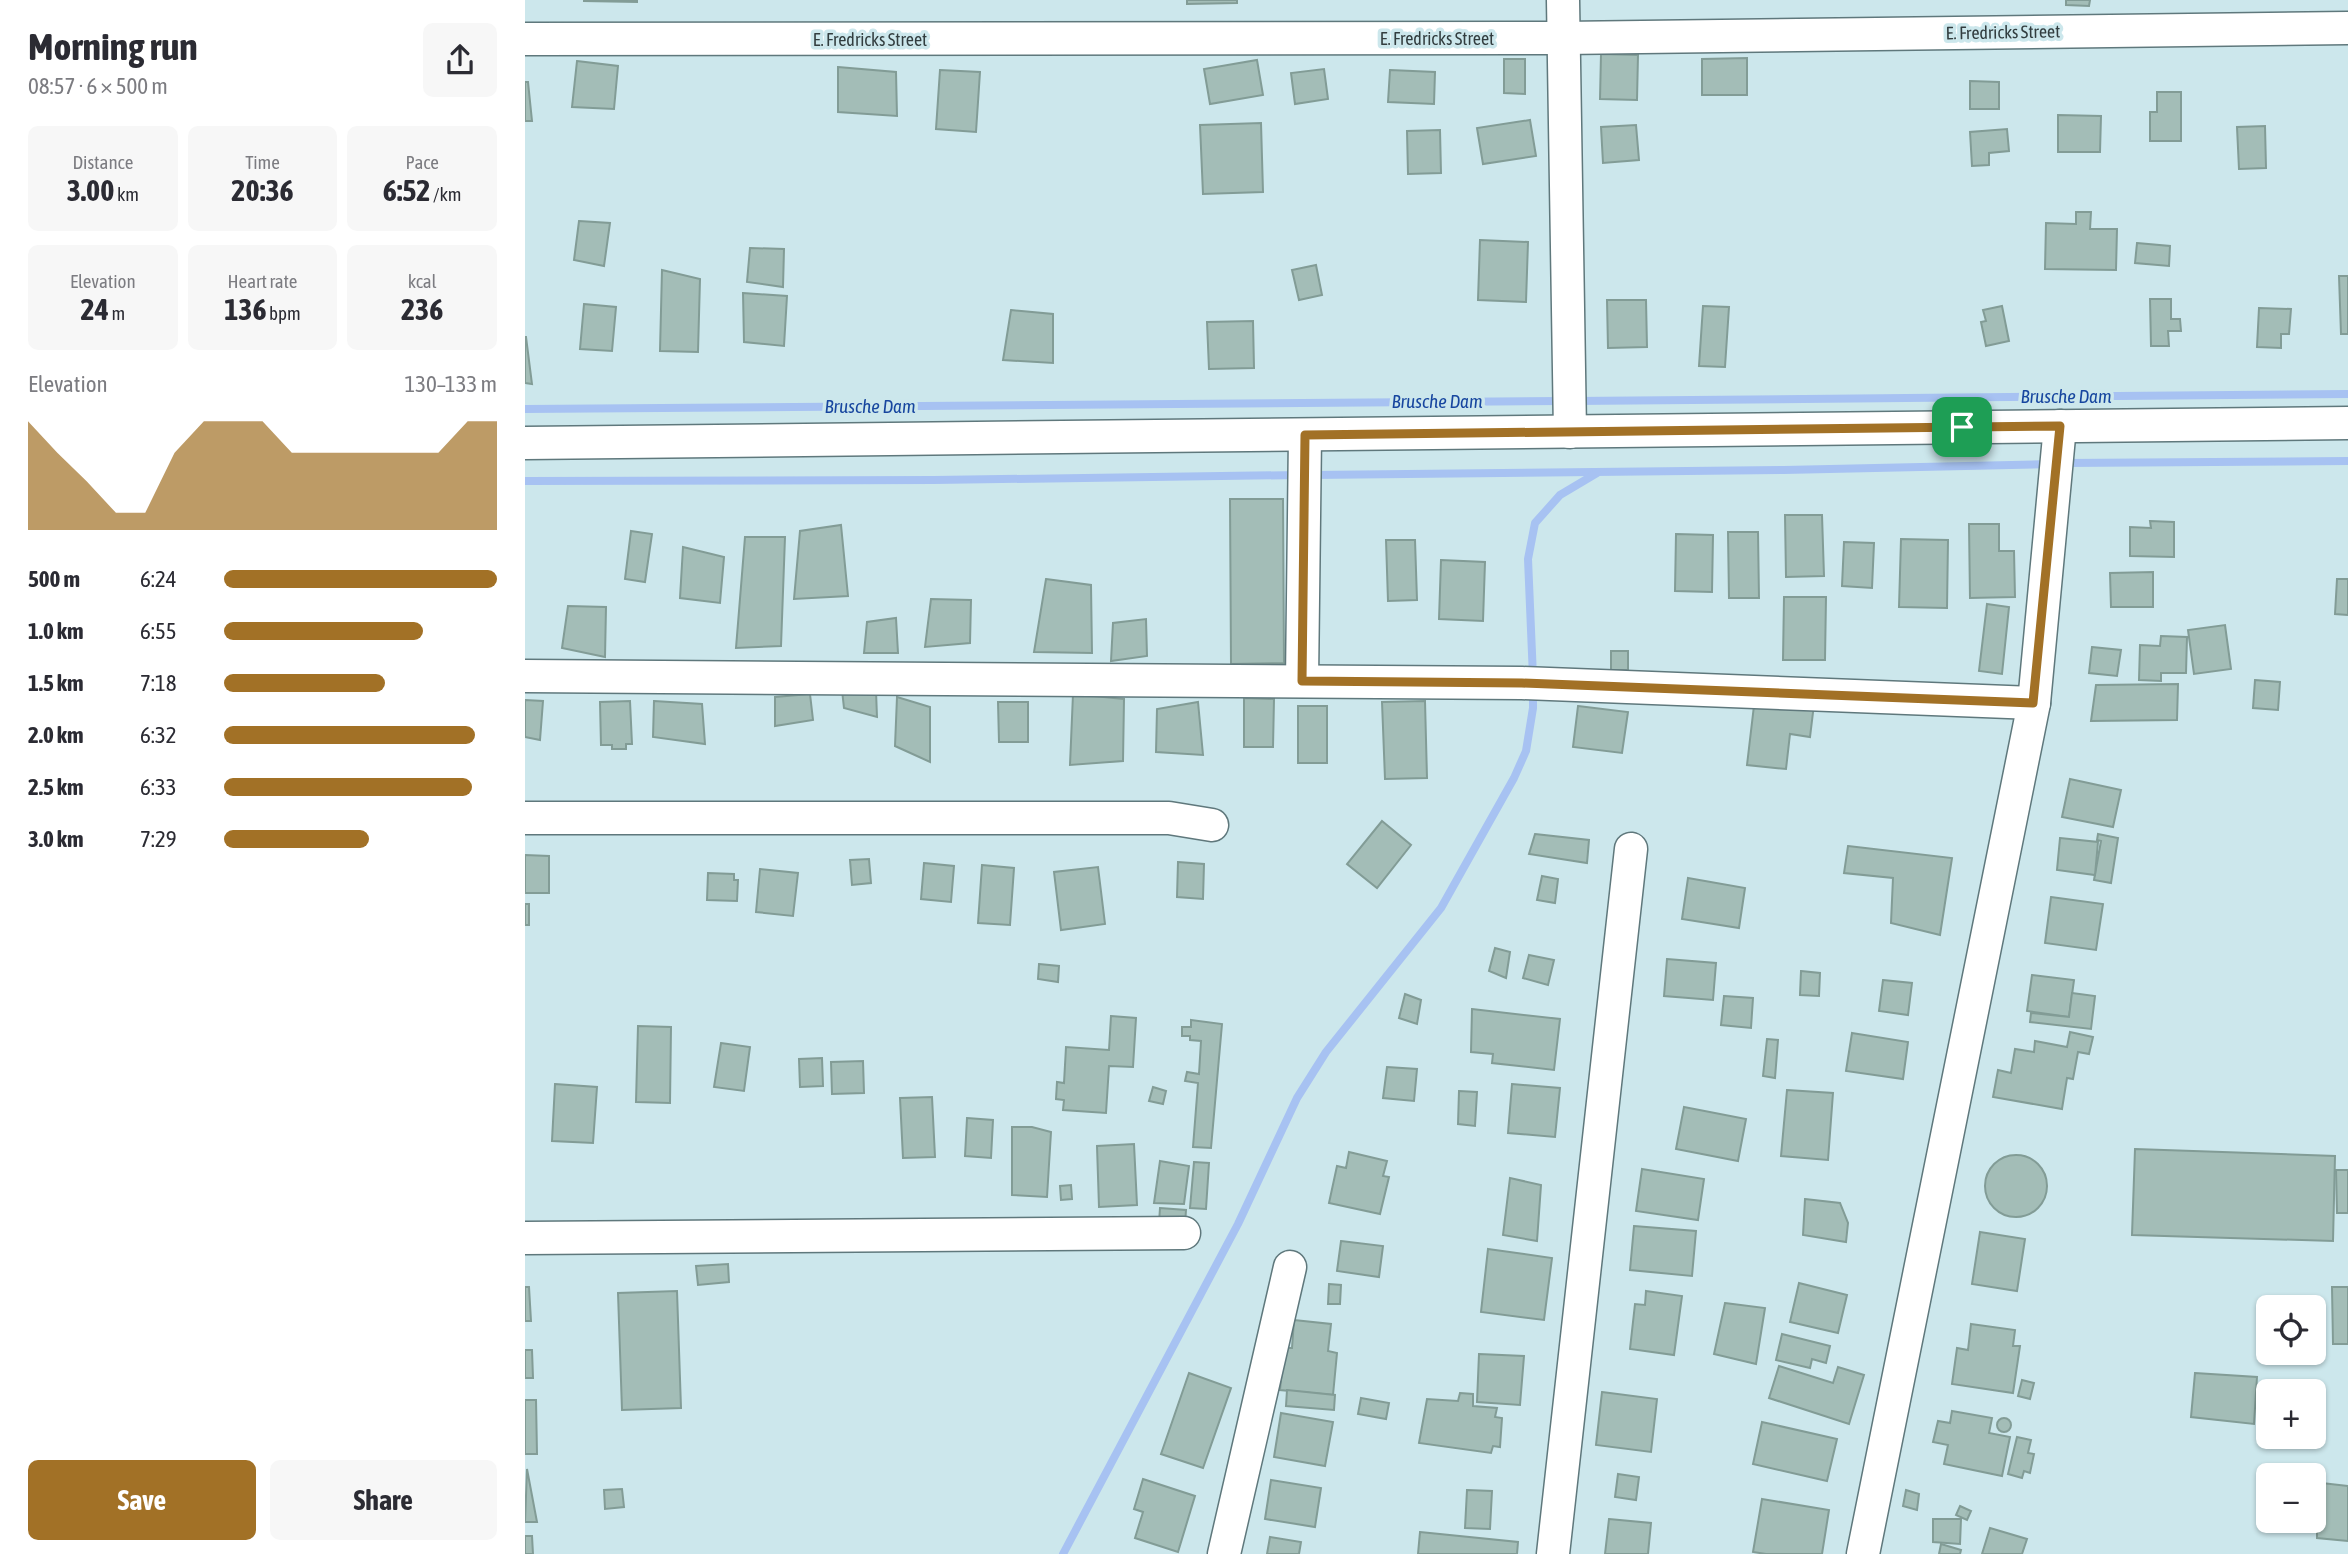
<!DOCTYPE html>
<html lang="en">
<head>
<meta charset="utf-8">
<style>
	body { margin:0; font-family:"Asap Condensed",sans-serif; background:#f7f7f7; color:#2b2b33; height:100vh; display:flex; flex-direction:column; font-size:26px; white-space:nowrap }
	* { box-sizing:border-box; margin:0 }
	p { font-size:23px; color:#7c7c81 }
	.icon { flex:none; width:38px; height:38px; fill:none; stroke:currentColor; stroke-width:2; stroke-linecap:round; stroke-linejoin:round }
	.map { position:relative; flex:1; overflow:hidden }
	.side { display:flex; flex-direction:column; background:#fff; width:525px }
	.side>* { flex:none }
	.fabs { position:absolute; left:1731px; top:1295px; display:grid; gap:14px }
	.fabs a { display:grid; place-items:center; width:70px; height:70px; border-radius:10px; background:#fff; box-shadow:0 2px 5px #0004; font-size:35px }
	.pin { position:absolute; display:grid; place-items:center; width:60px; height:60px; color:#fff; margin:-30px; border-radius:14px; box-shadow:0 4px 10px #0006 }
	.round { display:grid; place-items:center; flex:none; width:74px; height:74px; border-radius:10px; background:#f7f7f7 }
	.summary { display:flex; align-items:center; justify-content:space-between; height:119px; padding:0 28px }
	h1 { font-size:38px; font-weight:700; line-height:52px }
	.metrics { display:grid; grid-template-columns:repeat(3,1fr); gap:10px; height:119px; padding:7px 28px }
	.metrics div { display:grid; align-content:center; border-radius:10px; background:#f7f7f7; text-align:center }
	.metrics b { font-size:30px; font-weight:700 }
	.metrics small { font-size:19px; font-weight:400 }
	.metrics p { font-size:19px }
	.chart { height:196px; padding:14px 28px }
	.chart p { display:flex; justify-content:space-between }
	.chart svg { width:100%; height:126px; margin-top:7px; fill:#a27126; opacity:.7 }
	.action { display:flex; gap:14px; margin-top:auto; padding:14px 28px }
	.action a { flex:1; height:80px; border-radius:10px; background:#a27126; color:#fff; font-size:28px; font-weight:700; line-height:80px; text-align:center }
	.action a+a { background:#f7f7f7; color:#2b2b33 }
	ul { padding:0 28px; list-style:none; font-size:23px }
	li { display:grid; grid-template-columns:112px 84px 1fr; align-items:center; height:52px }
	li i { height:18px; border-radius:9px; background:#a27126 }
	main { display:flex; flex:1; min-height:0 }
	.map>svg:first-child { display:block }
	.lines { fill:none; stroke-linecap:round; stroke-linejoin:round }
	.stream { stroke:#a7c2f2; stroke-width:8 }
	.building { fill:#a3bdb7; stroke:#829c96; stroke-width:2 }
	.street-casing { stroke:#5f787c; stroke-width:35 }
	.street { stroke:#fff; stroke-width:32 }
	.route-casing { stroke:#fff; stroke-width:14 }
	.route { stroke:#a27126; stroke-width:9 }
	.labels { text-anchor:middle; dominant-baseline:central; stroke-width:7; stroke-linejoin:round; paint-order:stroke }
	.street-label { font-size:18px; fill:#323d3f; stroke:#cce7ec }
	.water-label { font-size:19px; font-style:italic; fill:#17469f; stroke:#cce7ec }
</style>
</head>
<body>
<main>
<section class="side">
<div class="summary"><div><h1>Morning run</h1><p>08:57 · 6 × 500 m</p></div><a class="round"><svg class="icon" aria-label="share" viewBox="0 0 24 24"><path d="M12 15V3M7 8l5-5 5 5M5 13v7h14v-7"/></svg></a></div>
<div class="metrics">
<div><p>Distance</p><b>3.00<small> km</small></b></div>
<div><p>Time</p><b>20:36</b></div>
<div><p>Pace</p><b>6:52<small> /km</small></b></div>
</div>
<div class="metrics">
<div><p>Elevation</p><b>24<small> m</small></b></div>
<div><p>Heart rate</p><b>136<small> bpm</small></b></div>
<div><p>kcal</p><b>236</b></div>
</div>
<div class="chart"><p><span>Elevation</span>130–133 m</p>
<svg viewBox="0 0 160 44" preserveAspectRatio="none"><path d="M0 44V6L10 17L20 27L30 38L40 38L50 17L60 6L70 6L80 6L90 17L100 17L110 17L120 17L130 17L140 17L150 6L160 6V44z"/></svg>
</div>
<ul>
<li><b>500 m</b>6:24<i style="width:100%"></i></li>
<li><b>1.0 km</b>6:55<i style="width:73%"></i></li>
<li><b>1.5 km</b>7:18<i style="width:59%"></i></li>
<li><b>2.0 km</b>6:32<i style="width:92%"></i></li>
<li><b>2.5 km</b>6:33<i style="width:91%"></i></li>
<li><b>3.0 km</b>7:29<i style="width:53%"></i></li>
</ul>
<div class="action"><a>Save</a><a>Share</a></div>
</section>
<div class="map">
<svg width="1823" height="1554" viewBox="0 0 1823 1554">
	<rect width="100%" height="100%" fill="#cce7ec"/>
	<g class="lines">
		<!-- stream -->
		<g class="stream">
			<polyline points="1049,401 1823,394"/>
			<polyline points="0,409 1036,401"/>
			<polyline points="1539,463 1823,461"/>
			<polyline points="787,475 1259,470 1526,464"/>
			<polyline points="0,481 409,480 774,475"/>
			<polyline points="1008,677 1003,559 1010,523 1035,495 1072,473"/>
			<polyline points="538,1554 713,1224 772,1098 801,1052 916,908 989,778 1001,751 1008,708 1008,690"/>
		</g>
	</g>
	<!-- building -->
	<g class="building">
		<polygon points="59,0 112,0 112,2 59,1"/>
		<polygon points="662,0 712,0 712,3 662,4"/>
		<polygon points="1541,0 1565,0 1564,6 1541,5"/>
		<polygon points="1076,54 1113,55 1112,100 1075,99"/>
		<polygon points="1222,58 1222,95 1177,95 1177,59"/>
		<polygon points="979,59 1000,59 1000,94 979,93"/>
		<polygon points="732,60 738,95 685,104 679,69"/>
		<polygon points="52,61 93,66 89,109 47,107"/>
		<polygon points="313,67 371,72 372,116 313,112"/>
		<polygon points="799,69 803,99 770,104 766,73"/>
		<polygon points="415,70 455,72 451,132 411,129"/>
		<polygon points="865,70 910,72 909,104 863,102"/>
		<polygon points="1445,81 1474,82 1474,109 1445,109"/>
		<polygon points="0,82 3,82 7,121 0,121"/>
		<polygon points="1632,92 1656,92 1656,141 1625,141 1625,112 1632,112"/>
		<polygon points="1533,115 1576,116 1575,152 1533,152"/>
		<polygon points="1005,120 1011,156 958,164 952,128"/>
		<polygon points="736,123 738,192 678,194 675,125"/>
		<polygon points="1111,125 1114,160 1078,163 1076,127"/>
		<polygon points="1740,126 1741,168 1714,169 1712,127"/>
		<polygon points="1482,129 1484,151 1464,153 1464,165 1447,166 1445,132"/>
		<polygon points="915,130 916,173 883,174 882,131"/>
		<polygon points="1551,212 1566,212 1565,229 1592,229 1591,270 1520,269 1521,223 1551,224"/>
		<polygon points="54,221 85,223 79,266 49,260"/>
		<polygon points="955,240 1003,242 1001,302 953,300"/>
		<polygon points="1612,243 1645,246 1644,266 1610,263"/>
		<polygon points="225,248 259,249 258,287 222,282"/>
		<polygon points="791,265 797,295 774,300 767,270"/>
		<polygon points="137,270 175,279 173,352 135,351"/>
		<polygon points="1814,276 1823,276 1823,334 1816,334"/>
		<polygon points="218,293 262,296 259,346 219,342"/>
		<polygon points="1625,299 1646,299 1646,319 1655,319 1656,331 1643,331 1644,346 1626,346"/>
		<polygon points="1082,300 1121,300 1122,347 1083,348"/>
		<polygon points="59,304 91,307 87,351 55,349"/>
		<polygon points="1178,306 1204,307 1200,367 1174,366"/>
		<polygon points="1477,306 1484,341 1461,346 1456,322 1461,321 1458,310"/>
		<polygon points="1734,308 1766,309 1764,334 1756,334 1756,348 1732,347"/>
		<polygon points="486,310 528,314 528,363 478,360"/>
		<polygon points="728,321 729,368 684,369 682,322"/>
		<polygon points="0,337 1,337 7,384 0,383"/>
		<polygon points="705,499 758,499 759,663 706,664"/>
		<polygon points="1260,515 1297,515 1299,576 1261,577"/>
		<polygon points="1625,521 1649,522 1649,557 1605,556 1605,527 1626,528"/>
		<polygon points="1444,524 1474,524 1474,551 1489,551 1490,597 1445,598"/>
		<polygon points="316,525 323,596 269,599 275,531"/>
		<polygon points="106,531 127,534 120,582 100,579"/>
		<polygon points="1203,532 1233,532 1234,598 1204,598"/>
		<polygon points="1151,534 1188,535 1187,592 1150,591"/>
		<polygon points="220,537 260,537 256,646 211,648"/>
		<polygon points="1376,539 1423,540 1422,608 1374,607"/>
		<polygon points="861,540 890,540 892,600 863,601"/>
		<polygon points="1319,542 1349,543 1347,588 1317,586"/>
		<polygon points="158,547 199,557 195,603 155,598"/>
		<polygon points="916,560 960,562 958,621 914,619"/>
		<polygon points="1628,572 1628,607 1586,607 1585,573"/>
		<polygon points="521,579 566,585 567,653 509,652"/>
		<polygon points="1812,579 1823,579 1823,615 1810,614"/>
		<polygon points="1259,597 1301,597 1300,660 1258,660"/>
		<polygon points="406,599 446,600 445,643 400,647"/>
		<polygon points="1462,604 1484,607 1477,674 1454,671"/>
		<polygon points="43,606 81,607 80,657 37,648"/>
		<polygon points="371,618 373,653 339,653 342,622"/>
		<polygon points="621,619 622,656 586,661 588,623"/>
		<polygon points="1700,625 1706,669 1669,674 1663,630"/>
		<polygon points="1636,636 1662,637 1661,673 1636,673 1636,681 1614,680 1615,645 1635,646"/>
		<polygon points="1567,647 1596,650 1592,676 1564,673"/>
		<rect x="1086" y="651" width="17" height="19"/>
		<polygon points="1730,680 1755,682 1753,710 1728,708"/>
		<polygon points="1653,684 1652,720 1566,721 1571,685"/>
		<polygon points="317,690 351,691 352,717 319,708"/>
		<polygon points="285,694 288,720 250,726 250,697"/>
		<polygon points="548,694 599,699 598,761 545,765"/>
		<polygon points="372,697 405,707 405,762 370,746"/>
		<polygon points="1230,697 1289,704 1285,737 1265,734 1261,769 1222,765"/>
		<polygon points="719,698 749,699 748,747 719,747"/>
		<polygon points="0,700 18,701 15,740 0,737"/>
		<polygon points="105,701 107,744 101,744 101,749 87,749 87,745 76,745 75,702"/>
		<polygon points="129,701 177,704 180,744 128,737"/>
		<polygon points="900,701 902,778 860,779 857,702"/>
		<polygon points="473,702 503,702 503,742 474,742"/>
		<polygon points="673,702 678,755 631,752 632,709"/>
		<rect x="773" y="706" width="29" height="57"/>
		<polygon points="1053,706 1103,712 1097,753 1048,747"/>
		<polygon points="1545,779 1596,790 1588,827 1537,817"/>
		<polygon points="857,821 886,845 852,888 822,864"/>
		<polygon points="1010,834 1064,840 1062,863 1004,854"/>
		<polygon points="1573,834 1593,838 1586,883 1569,880 1576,841 1572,840"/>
		<polygon points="1535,838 1573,842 1570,875 1532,870"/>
		<polygon points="1323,846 1427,858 1415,935 1366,923 1368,878 1319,873"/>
		<polygon points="0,855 24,856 24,893 0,893"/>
		<polygon points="344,859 346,883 327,885 325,860"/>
		<polygon points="653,862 679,864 678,899 652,897"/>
		<polygon points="399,863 429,866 426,902 396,899"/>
		<polygon points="457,865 489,868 485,925 453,923"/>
		<polygon points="573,867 580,924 536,930 529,872"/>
		<polygon points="235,869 273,873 268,916 231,912"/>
		<polygon points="183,873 209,874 209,880 213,880 212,901 182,900"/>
		<polygon points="1017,876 1033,879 1030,903 1012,900"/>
		<polygon points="1163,878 1220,888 1214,928 1157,919"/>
		<polygon points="1526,897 1578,904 1571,950 1520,943"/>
		<rect x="0" y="904" width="4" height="21"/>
		<polygon points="970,948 985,952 981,978 964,971"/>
		<polygon points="1004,955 1029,960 1023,985 998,978"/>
		<polygon points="1142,959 1191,963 1188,1000 1139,996"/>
		<polygon points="514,964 534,966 533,982 513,979"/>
		<polygon points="1276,971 1295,973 1294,996 1275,995"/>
		<polygon points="1507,975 1549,980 1544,1017 1502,1011"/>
		<polygon points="1358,980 1387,983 1383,1015 1354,1011"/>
		<polygon points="1547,993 1570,996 1566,1029 1505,1022 1506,1013 1544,1017"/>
		<polygon points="880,994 896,1000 892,1024 874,1018"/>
		<polygon points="1199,996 1228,998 1226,1028 1196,1025"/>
		<polygon points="947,1009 1035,1019 1029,1070 967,1063 968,1054 946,1052"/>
		<polygon points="586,1016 611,1018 608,1067 584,1066 581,1113 538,1110 539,1100 531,1099 532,1082 539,1083 541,1047 584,1050"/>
		<polygon points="666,1020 697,1024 686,1148 668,1147 673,1083 660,1081 662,1072 674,1074 676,1041 665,1040 665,1036 657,1036 657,1027 666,1027"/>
		<polygon points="113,1026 146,1027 145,1103 111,1102"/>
		<polygon points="1545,1032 1568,1037 1564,1054 1553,1052 1548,1079 1542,1078 1537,1109 1468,1097 1473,1070 1486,1073 1490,1049 1509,1052 1510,1041 1542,1047"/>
		<polygon points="1327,1033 1383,1042 1378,1079 1321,1071"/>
		<polygon points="1242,1039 1253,1040 1250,1078 1238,1076"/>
		<polygon points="196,1043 225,1047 219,1091 189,1087"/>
		<polygon points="297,1058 298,1086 275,1087 274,1059"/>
		<polygon points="338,1061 339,1093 307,1094 306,1062"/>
		<polygon points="862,1067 892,1069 889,1101 858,1098"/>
		<polygon points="30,1084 72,1087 68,1143 27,1141"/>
		<polygon points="987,1084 1035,1088 1030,1137 983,1133"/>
		<polygon points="628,1087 641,1091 638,1104 624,1101"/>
		<polygon points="1262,1090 1308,1093 1303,1160 1256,1156"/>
		<polygon points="934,1091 952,1092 950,1126 933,1124"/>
		<polygon points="407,1097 410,1157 378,1158 375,1098"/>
		<polygon points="1159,1107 1221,1119 1213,1161 1151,1149"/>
		<polygon points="442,1118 468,1120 466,1158 440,1156"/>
		<polygon points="487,1127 507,1127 526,1132 522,1197 487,1195"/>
		<polygon points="609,1144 612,1205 574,1207 572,1146"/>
		<polygon points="1610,1149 1810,1156 1808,1241 1607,1235"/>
		<polygon points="824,1152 862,1161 858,1176 864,1177 855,1214 804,1203 812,1166 821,1168"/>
		<circle cx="1491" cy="1186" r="31"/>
		<polygon points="635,1161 664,1166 659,1204 629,1203"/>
		<polygon points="669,1162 684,1163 681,1209 665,1208"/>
		<polygon points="1117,1169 1179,1179 1173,1220 1111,1211"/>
		<polygon points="1811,1170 1823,1170 1823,1213 1812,1213"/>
		<polygon points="985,1178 1016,1185 1012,1241 978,1235"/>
		<polygon points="546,1185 547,1199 536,1200 535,1186"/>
		<polygon points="1280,1199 1315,1203 1323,1223 1321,1242 1278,1235"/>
		<polygon points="635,1208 661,1210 660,1225 634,1223"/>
		<polygon points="1109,1226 1171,1231 1167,1276 1105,1270"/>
		<polygon points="1455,1232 1500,1239 1492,1291 1447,1284"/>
		<polygon points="816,1241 858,1246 854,1277 812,1271"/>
		<polygon points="963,1249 1027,1258 1019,1320 956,1312"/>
		<polygon points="203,1264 204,1282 173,1285 171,1266"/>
		<polygon points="1274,1283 1322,1295 1313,1333 1265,1322"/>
		<polygon points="804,1284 816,1285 815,1304 803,1304"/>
		<polygon points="0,1287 4,1287 6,1321 0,1321"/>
		<polygon points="1807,1287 1823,1287 1823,1344 1808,1344"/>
		<polygon points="152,1291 156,1408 97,1410 93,1293"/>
		<polygon points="1121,1291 1157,1296 1149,1355 1105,1349 1110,1304 1120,1305"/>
		<polygon points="1200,1303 1240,1308 1231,1364 1189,1354"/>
		<polygon points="769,1320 806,1324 803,1351 812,1353 808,1395 755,1390 759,1348 767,1348"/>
		<polygon points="1446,1324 1490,1330 1488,1346 1495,1346 1488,1393 1427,1384 1432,1348 1443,1350"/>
		<polygon points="1257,1334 1305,1346 1301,1363 1287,1359 1285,1368 1251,1360"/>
		<polygon points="0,1350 7,1350 8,1378 0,1378"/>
		<polygon points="954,1354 999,1356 995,1405 952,1402"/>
		<polygon points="1254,1366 1308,1383 1313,1367 1339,1375 1324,1424 1244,1398"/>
		<polygon points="664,1373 706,1388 678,1468 636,1454"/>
		<polygon points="1670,1373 1732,1377 1729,1424 1666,1417"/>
		<polygon points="1497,1380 1509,1383 1505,1399 1493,1396"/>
		<polygon points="762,1390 810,1395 809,1410 761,1406"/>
		<polygon points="1077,1392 1132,1399 1126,1452 1071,1445"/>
		<polygon points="935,1393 948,1394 948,1406 972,1408 970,1417 977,1418 975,1447 968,1446 966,1453 894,1443 902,1399 933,1401"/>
		<polygon points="836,1398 864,1403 861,1419 833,1414"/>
		<polygon points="0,1400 11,1400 12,1454 0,1454"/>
		<polygon points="1427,1411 1467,1418 1464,1433 1485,1437 1477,1476 1419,1464 1423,1445 1408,1442 1413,1421 1425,1423"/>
		<polygon points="756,1413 808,1422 800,1466 749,1457"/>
		<circle cx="1479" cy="1425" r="7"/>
		<polygon points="1237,1422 1312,1439 1302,1481 1228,1464"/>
		<polygon points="1492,1437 1506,1440 1503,1453 1509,1454 1505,1473 1499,1471 1497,1478 1483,1474"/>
		<polygon points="2,1469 12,1522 0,1522"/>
		<polygon points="1093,1474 1114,1477 1111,1500 1090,1497"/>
		<polygon points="618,1479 670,1496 653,1552 610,1538 618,1512 609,1509"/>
		<polygon points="746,1480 796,1488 790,1527 740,1519"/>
		<polygon points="1788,1482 1823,1486 1823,1541 1792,1538 1792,1531 1774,1529 1775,1521 1788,1521"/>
		<polygon points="97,1489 99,1507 80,1509 79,1490"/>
		<polygon points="942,1490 967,1491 965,1529 940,1528"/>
		<polygon points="1381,1490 1394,1494 1392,1510 1378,1506"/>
		<polygon points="1237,1499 1304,1510 1297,1554 1241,1554 1228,1552"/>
		<polygon points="1435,1506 1446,1511 1442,1520 1431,1515"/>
		<polygon points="1084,1519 1126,1523 1123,1554 1080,1554"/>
		<polygon points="1408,1519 1436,1519 1435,1544 1408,1542"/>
		<polygon points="1465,1528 1502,1539 1497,1554 1457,1554"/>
		<polygon points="895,1532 993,1542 992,1554 893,1554"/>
		<polygon points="0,1536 7,1536 8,1554 0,1554"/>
		<polygon points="745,1537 776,1542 774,1554 742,1554"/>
		<polygon points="1416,1544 1436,1550 1435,1554 1414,1554"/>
	</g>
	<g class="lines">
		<!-- street casing -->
		<g class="street-casing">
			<g id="street">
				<polyline points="1038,0 1045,432"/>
				<polyline points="0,39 1038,38 1823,28"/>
				<polyline points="0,443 1823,423"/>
				<polyline points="0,676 997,683 1509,703"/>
				<polyline points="777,681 780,435"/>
				<polyline points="0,818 644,818 687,825"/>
				<polyline points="0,1238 659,1233"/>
				<polyline points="699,1554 765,1267"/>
				<polyline points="1028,1554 1106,849"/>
				<polyline points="1338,1554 1509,703 1535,426"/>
			</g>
		</g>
		<!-- street -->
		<use href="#street" class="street"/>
	</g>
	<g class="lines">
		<!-- route casing -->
		<g class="route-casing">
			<polygon id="route" points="1535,426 1508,703 997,683 777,681 780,435"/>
		</g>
		<!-- route -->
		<use href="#route" class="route"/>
	</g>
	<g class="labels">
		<!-- street labels -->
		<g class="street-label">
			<text transform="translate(1478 32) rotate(-1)">E. Fredricks Street</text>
			<text x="912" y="38">E. Fredricks Street</text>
			<text x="345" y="39">E. Fredricks Street</text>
		</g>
		<!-- water labels -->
		<g class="water-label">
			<text x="1541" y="396">Brusche Dam</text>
			<text x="912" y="401">Brusche Dam</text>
			<text x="345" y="406">Brusche Dam</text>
		</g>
	</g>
</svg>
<div class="fabs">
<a><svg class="icon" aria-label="locate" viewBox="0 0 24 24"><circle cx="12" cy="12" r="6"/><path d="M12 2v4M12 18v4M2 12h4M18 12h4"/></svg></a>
<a>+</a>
<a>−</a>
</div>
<div class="pin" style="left:1437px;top:427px;background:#1e9e55"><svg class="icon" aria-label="arrive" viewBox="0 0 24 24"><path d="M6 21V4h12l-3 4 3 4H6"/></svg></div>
</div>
</main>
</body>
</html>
